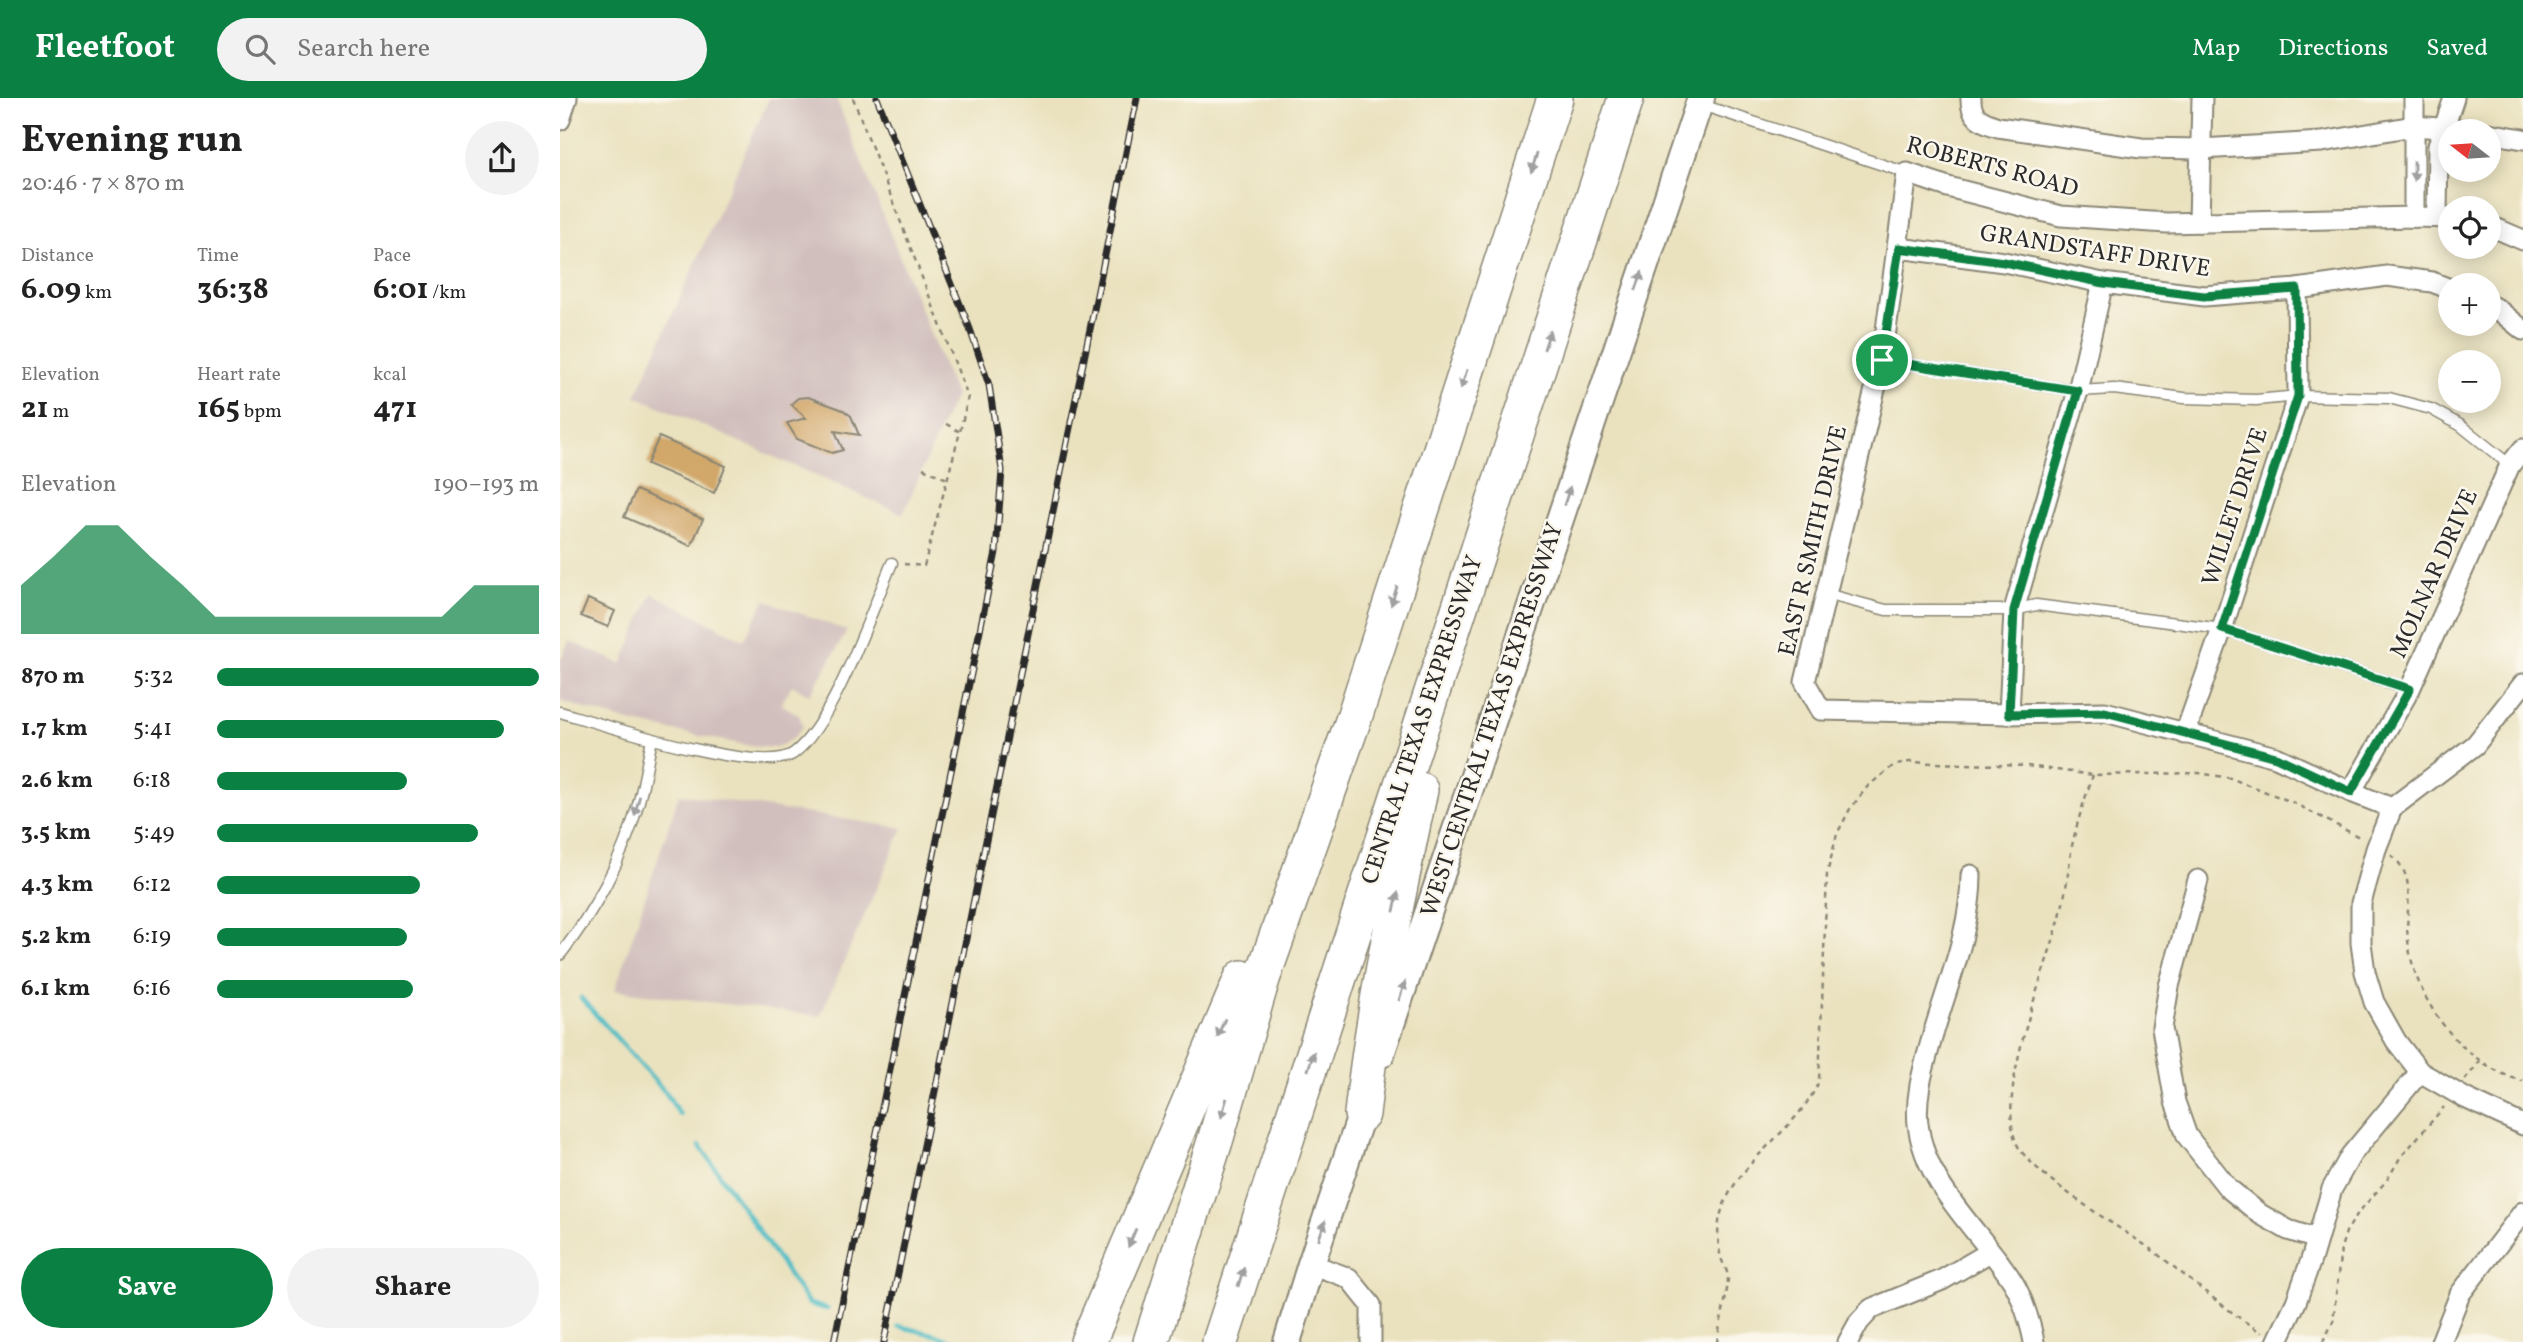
<!DOCTYPE html>
<html lang="en">
<head>
<meta charset="utf-8">
<style>
	body { margin:0; font-family:Vollkorn,serif; background:#f2f2f2; color:#222; height:100vh; display:flex; flex-direction:column; font-size:26px; white-space:nowrap }
	* { box-sizing:border-box; margin:0 }
	p { font-size:23px; color:#767676 }
	.icon { flex:none; width:38px; height:38px; fill:none; stroke:currentColor; stroke-width:2; stroke-linecap:round; stroke-linejoin:round }
	.map { position:relative; flex:1; overflow:hidden }
	.sheet { display:flex; flex-direction:column; background:#fff; width:560px }
	.sheet>* { flex:none }
	.needle { width:46px; rotate:287deg }
	.controls { position:absolute; left:1878px; top:21px; display:grid; gap:14px }
	.controls a { display:grid; place-items:center; width:63px; height:63px; border-radius:50%; background:#fff; box-shadow:0 4px 18px #0003; font-size:35px }
	.pin { position:absolute; display:grid; place-items:center; width:60px; height:60px; color:#fff; margin:-30px; border:4px solid #fff; border-radius:50%; box-shadow:0 2px 7px #0007 }
	.round { display:grid; place-items:center; flex:none; width:74px; height:74px; border-radius:37px; background:#f2f2f2 }
	.headline { display:flex; align-items:center; justify-content:space-between; height:119px; padding:0 21px }
	h1 { font-size:38px; font-weight:700; line-height:52px }
	.figures { display:grid; grid-template-columns:repeat(3,1fr); gap:10px; height:119px; padding:7px 21px }
	.figures div { display:grid; align-content:center }
	.figures b { font-size:30px; font-weight:700 }
	.figures small { font-size:19px; font-weight:400 }
	.figures p { font-size:19px }
	.chart { height:196px; padding:14px 21px }
	.chart p { display:flex; justify-content:space-between }
	.chart svg { width:100%; height:126px; margin-top:7px; fill:#0b8043; opacity:.7 }
	.action { display:flex; gap:14px; margin-top:auto; padding:14px 21px }
	.action a { flex:1; height:80px; border-radius:42px; background:#0b8043; color:#fff; font-size:28px; font-weight:700; line-height:80px; text-align:center }
	.action a+a { background:#f2f2f2; color:#222 }
	ul { padding:0 21px; list-style:none; font-size:23px }
	li { display:grid; grid-template-columns:112px 84px 1fr; align-items:center; height:52px }
	li i { height:18px; border-radius:9px; background:#0b8043 }
	header { display:flex; align-items:center; gap:42px; box-sizing:border-box; height:98px; padding:0 35px; background:#0b8043; color:#fff }
	header strong { font-size:33px }
	nav { display:flex; gap:38px; margin-inline-start:auto; font-size:24px }
	.search { width:490px; height:63px; background:#f2f2f2; display:flex; align-items:center; gap:18px; box-sizing:border-box; padding:0 24px; border-radius:38px; color:#767676; font-size:26px }
	main { display:flex; flex:1; min-height:0 }
	.map>svg:first-child { display:block }
	.industrial { fill:#d1bfbd }
	.lines { fill:none; stroke-linecap:round; stroke-linejoin:round }
	.stream { stroke:#50bec6; stroke-width:4.5 }
	.building { fill:#d2a76b }
	.lane-casing { stroke:#8a8675; stroke-width:13 }
	.street-casing { stroke:#8a8675; stroke-width:23 }
	.secondary-casing { stroke:#8a8675; stroke-width:30 }
	.highway-casing { stroke:#8a8675; stroke-width:38 }
	.path { stroke:#8a8675; stroke-width:2.5; stroke-dasharray:5 5; stroke-linecap:butt }
	.lane { stroke:#fff; stroke-width:10 }
	.street { stroke:#fff; stroke-width:19 }
	.secondary { stroke:#fff; stroke-width:26 }
	.highway { stroke:#fff; stroke-width:35 }
	.rail-casing { stroke:#2b2b2b; stroke-width:7 }
	.rail { stroke:#fbf7ec; stroke-width:4.5; stroke-dasharray:13; stroke-linecap:butt }
	.oneway { fill:#a0a0a0 }
	.route-casing { stroke:#fff; stroke-width:14 }
	.route { stroke:#0b8043; stroke-width:9 }
	.labels { text-anchor:middle; dominant-baseline:central; stroke-width:5; stroke-linejoin:round; paint-order:stroke }
	.street-label { font-size:24px; fill:#2b2b2b; stroke:#fbf7ec }
</style>
</head>
<body>
<header>
<strong>Fleetfoot</strong>
<div class="search"><svg class="icon" aria-label="search" viewBox="0 0 24 24"><circle cx="10" cy="10" r="6"/><path d="M15 15l6 6"/></svg>Search here</div>
<nav><a>Map</a><a>Directions</a><a>Saved</a></nav>
</header>
<main>
<section class="sheet">
<div class="headline"><div><h1>Evening run</h1><p>20:46 · 7 × 870 m</p></div><a class="round"><svg class="icon" aria-label="share" viewBox="0 0 24 24"><path d="M12 15V3M7 8l5-5 5 5M5 13v7h14v-7"/></svg></a></div>
<div class="figures">
<div><p>Distance</p><b>6.09<small> km</small></b></div>
<div><p>Time</p><b>36:38</b></div>
<div><p>Pace</p><b>6:01<small> /km</small></b></div>
</div>
<div class="figures">
<div><p>Elevation</p><b>21<small> m</small></b></div>
<div><p>Heart rate</p><b>165<small> bpm</small></b></div>
<div><p>kcal</p><b>471</b></div>
</div>
<div class="chart"><p><span>Elevation</span>190–193 m</p>
<svg viewBox="0 0 160 44" preserveAspectRatio="none"><path d="M0 44V27L10 17L20 6L30 6L40 17L50 27L60 38L70 38L80 38L90 38L100 38L110 38L120 38L130 38L140 27L150 27L160 27V44z"/></svg>
</div>
<ul>
<li><b>870 m</b>5:32<i style="width:100%"></i></li>
<li><b>1.7 km</b>5:41<i style="width:89%"></i></li>
<li><b>2.6 km</b>6:18<i style="width:59%"></i></li>
<li><b>3.5 km</b>5:49<i style="width:81%"></i></li>
<li><b>4.3 km</b>6:12<i style="width:63%"></i></li>
<li><b>5.2 km</b>6:19<i style="width:59%"></i></li>
<li><b>6.1 km</b>6:16<i style="width:61%"></i></li>
</ul>
<div class="action"><a>Save</a><a>Share</a></div>
</section>
<div class="map">
<svg width="1963" height="1244" viewBox="0 0 1963 1244">
	<rect width="100%" height="100%" fill="#fbf7ec"/>
	<filter id="ink" filterUnits="userSpaceOnUse"><feTurbulence type="fractalNoise" baseFrequency=".0143" numOctaves="2"/><feDisplacementMap in="SourceGraphic" scale="14" xChannelSelector="R" yChannelSelector="G"/><feConvolveMatrix kernelMatrix="1 2 1 2 8 2 1 2 1" color-interpolation-filters="sRGB"/></filter>
	<filter id="wash" filterUnits="userSpaceOnUse"><feTurbulence type="fractalNoise" baseFrequency=".00686" numOctaves="4" result="noise"/><feDisplacementMap in="SourceGraphic" scale="28" xChannelSelector="R" yChannelSelector="G"/><feGaussianBlur stdDeviation="1.57" result="paint"/><feColorMatrix in="noise" values="0 0 0 0 0 0 0 0 0 0 0 0 0 0 0 0 0 1.4 0 .05"/><feComposite in="paint" operator="in"/></filter>
	<g filter="url(#wash)">
		<rect width="100%" height="100%" fill="#eae2bf"/>
		<!-- industrial -->
		<g class="industrial">
			<polygon points="209,0 276,0 395,297 343,416 76,298"/>
			<polygon points="92,495 184,542 205,502 287,533 250,597 232,587 221,606 239,617 243,628 233,640 222,647 212,650 190,648 69,624 0,603 0,563 9,543 62,566"/>
			<polygon points="119,696 343,730 260,918 55,892"/>
		</g>
		<g class="lines">
			<!-- stream -->
			<g class="stream">
				<polyline points="21,900 106,995 120,1017"/>
				<polyline points="140,1048 249,1206 267,1211"/>
				<polyline points="338,1228 376,1237 394,1244"/>
			</g>
		</g>
		<g id="blocks">
			<!-- building -->
			<g class="building">
				<polygon points="248,299 283,312 291,318 299,337 275,333 283,352 272,355 237,341 227,325 246,320 231,306 238,300"/>
				<polygon points="99,339 166,368 154,395 87,366"/>
				<polygon points="76,392 143,421 131,448 64,419"/>
				<polygon points="28,501 55,513 48,529 21,518"/>
			</g>
		</g>
	</g>
	<g filter="url(#ink)">
		<use href="#blocks" fill-opacity="0" stroke="#8a8675" stroke-width="2"/>
		<g class="lines">
			<!-- lane casing -->
			<g class="lane-casing">
				<g id="lane">
					<polyline points="1142,7 1347,75"/>
					<polyline points="1322,262 1518,293 1554,291 1624,300 1696,302 1738,298 1829,300 1871,311 1900,327 1950,367"/>
					<polyline points="1266,496 1326,512 1454,512 1476,507 1662,531 1850,591"/>
					<path d="M0,614C41,626 203,679 234,655C274,625 311,513 332,465"/>
					<path d="M0,857C34,814 62,762 77,710C84,687 87,664 92,641"/>
				</g>
			</g>
			<!-- street casing -->
			<g class="street-casing">
				<g id="street">
					<path d="M1411,0C1410,19 1422,24 1438,29L1581,50L1641,51L1762,44L1853,28L1920,33"/>
					<polyline points="0,22 7,0"/>
					<polyline points="1928,35 1963,41"/>
					<polyline points="1854,119 1854,0"/>
					<polyline points="1877,119 1878,48 1894,0"/>
					<polyline points="1639,124 1642,0"/>
					<polyline points="1928,127 1963,142"/>
					<polyline points="1339,150 1444,164 1543,185 1644,198 1737,191 1827,178 1872,184 1890,191"/>
					<polyline points="1928,207 1936,210 1963,232"/>
					<polyline points="1963,586 1915,647 1832,710 1816,751 1801,805 1801,845 1805,874 1814,904 1836,943 1860,974 1905,1000 1963,1027"/>
					<polyline points="1449,616 1454,512 1518,293 1543,185"/>
					<polyline points="1625,636 1662,531 1738,298 1737,191"/>
					<polyline points="1791,694 1850,591 1950,367 1963,351"/>
					<polyline points="1832,710 1791,694 1716,659 1545,614 1449,616 1261,612 1245,584 1322,262 1347,75 1388,89 1501,118 1607,125 1854,119 1890,120"/>
					<path d="M1411,777C1411,835 1385,892 1370,947C1363,972 1355,999 1358,1026C1365,1089 1421,1133 1453,1184C1462,1198 1471,1227 1474,1244"/>
					<polyline points="1638,782 1609,888 1602,930 1615,1004 1627,1038 1668,1090 1700,1116 1728,1132 1757,1141"/>
					<polyline points="751,1166 789,1180 811,1207 811,1244"/>
					<polyline points="1288,1244 1299,1224 1311,1211 1382,1182 1430,1154"/>
					<polyline points="1717,1244 1736,1204 1751,1162 1772,1091 1791,1057 1860,974"/>
					<polyline points="1881,1244 1900,1196 1963,1114"/>
				</g>
			</g>
			<!-- secondary casing -->
			<g class="secondary-casing">
				<g id="secondary">
					<polyline points="821,956 1141,0"/>
					<polyline points="727,1244 751,1166 807,1000"/>
				</g>
			</g>
			<!-- highway casing -->
			<g class="highway-casing">
				<g id="highway">
					<path d="M802,1016C814,907 837,800 860,692"/>
					<polyline points="528,1244 682,880"/>
					<polyline points="591,1244 655,1043 702,881 794,620 995,0"/>
					<polyline points="660,1244 1066,0"/>
				</g>
			</g>
			<!-- path -->
			<g class="path">
				<polyline points="293,0 408,299 400,334"/>
				<polyline points="363,370 387,381"/>
				<polyline points="344,466 364,468 400,334 383,324"/>
				<path d="M1533,677C1525,700 1517,724 1512,748C1508,773 1506,797 1499,822C1485,875 1436,993 1456,1044C1468,1075 1561,1130 1592,1152C1629,1180 1663,1210 1702,1235"/>
				<path d="M1831,757C1859,780 1844,811 1848,842C1854,903 1904,968 1963,983"/>
				<polyline points="1905,982 1920,963"/>
				<path d="M1157,1244C1160,1223 1167,1201 1168,1180C1168,1173 1163,1166 1161,1160C1157,1144 1157,1126 1162,1112C1180,1059 1238,1033 1259,983L1267,776L1277,736L1290,711L1308,688L1333,668L1349,664L1374,665L1467,668L1533,677L1639,675L1670,680L1732,704L1801,740"/>
				<polyline points="1763,1244 1773,1224 1781,1150 1786,1134 1798,1115 1827,1082 1840,1060 1884,1009"/>
			</g>
			<!-- lane -->
			<use href="#lane" class="lane"/>
			<!-- street -->
			<use href="#street" class="street"/>
			<!-- secondary -->
			<use href="#secondary" class="secondary"/>
			<!-- highway -->
			<use href="#highway" class="highway"/>
			<!-- rail casing -->
			<g class="rail-casing">
				<g id="rail">
					<polyline points="274,1244 436,454 442,372 429,287 410,231 317,0"/>
					<polyline points="324,1244 577,0"/>
				</g>
			</g>
			<!-- rail -->
			<use href="#rail" class="rail"/>
		</g>
		<!-- one-way arrows -->
		<defs><path id="oneway-solid" d="M-6-.8H1V-3.2L6.5 0L1 3.2V.8H-6Z" transform="scale(1.75)"/></defs>
		<g class="oneway">
			<use href="#oneway-solid" transform="translate(974 65) rotate(108)"/>
			<use href="#oneway-solid" transform="translate(1854 73) rotate(90)"/>
			<use href="#oneway-solid" transform="translate(1079 183) rotate(-71)"/>
			<use href="#oneway-solid" transform="translate(987 242) rotate(-72)"/>
			<use href="#oneway-solid" transform="translate(904 281) rotate(108)"/>
			<use href="#oneway-solid" transform="translate(1007 398) rotate(-72)"/>
			<use href="#oneway-solid" transform="translate(834 498) rotate(108)"/>
			<use href="#oneway-solid" transform="translate(77 708) rotate(105)"/>
			<use href="#oneway-solid" transform="translate(836 804) rotate(-78)"/>
			<use href="#oneway-solid" transform="translate(842 893) rotate(-72)"/>
			<use href="#oneway-solid" transform="translate(661 930) rotate(113)"/>
			<use href="#oneway-solid" transform="translate(751 963) rotate(-72)"/>
			<use href="#oneway-solid" transform="translate(664 1010) rotate(106)"/>
			<use href="#oneway-solid" transform="translate(762 1132) rotate(-71)"/>
			<use href="#oneway-solid" transform="translate(572 1140) rotate(113)"/>
			<use href="#oneway-solid" transform="translate(681 1179) rotate(-72)"/>
		</g>
	</g>
	<g class="lines" filter="url(#ink)">
		<!-- route casing -->
		<g class="route-casing">
			<polygon id="route" points="1339,150 1444,164 1544,185 1644,198 1737,191 1738,298 1662,531 1850,591 1791,694 1716,659 1545,614 1449,616 1454,512 1518,293 1322,262"/>
		</g>
		<!-- route -->
		<use href="#route" class="route"/>
	</g>
	<g class="labels">
		<!-- street labels -->
		<g class="street-label">
			<text transform="translate(1432 70) rotate(15)">ROBERTS ROAD</text>
			<text transform="translate(1535 154) rotate(9)">GRANDSTAFF DRIVE</text>
			<text transform="translate(1676 409) rotate(-72)">WILLET DRIVE</text>
			<text transform="translate(1254 443) rotate(-77)">EAST R SMITH DRIVE</text>
			<text transform="translate(1875 476) rotate(-66)">MOLNAR DRIVE</text>
			<text transform="translate(863 622) rotate(-72)">CENTRAL TEXAS EXPRESSWAY</text>
			<text transform="translate(933 622) rotate(-72)">WEST CENTRAL TEXAS EXPRESSWAY</text>
		</g>
	</g>
</svg>
<div class="controls">
<a><svg class="needle" viewBox="-14 -14 28 28"><path d="M0-13l5 13h-10z" fill="#e53935"/><path d="M0 13l5-13h-10z" fill="#767676"/></svg></a>
<a><svg class="icon" aria-label="locate" viewBox="0 0 24 24"><circle cx="12" cy="12" r="6"/><path d="M12 2v4M12 18v4M2 12h4M18 12h4"/></svg></a>
<a>+</a>
<a>−</a>
</div>
<div class="pin" style="left:1322px;top:262px;background:#1e9e55"><svg class="icon" aria-label="arrive" viewBox="0 0 24 24"><path d="M6 21V4h12l-3 4 3 4H6"/></svg></div>
</div>
</main>
</body>
</html>
